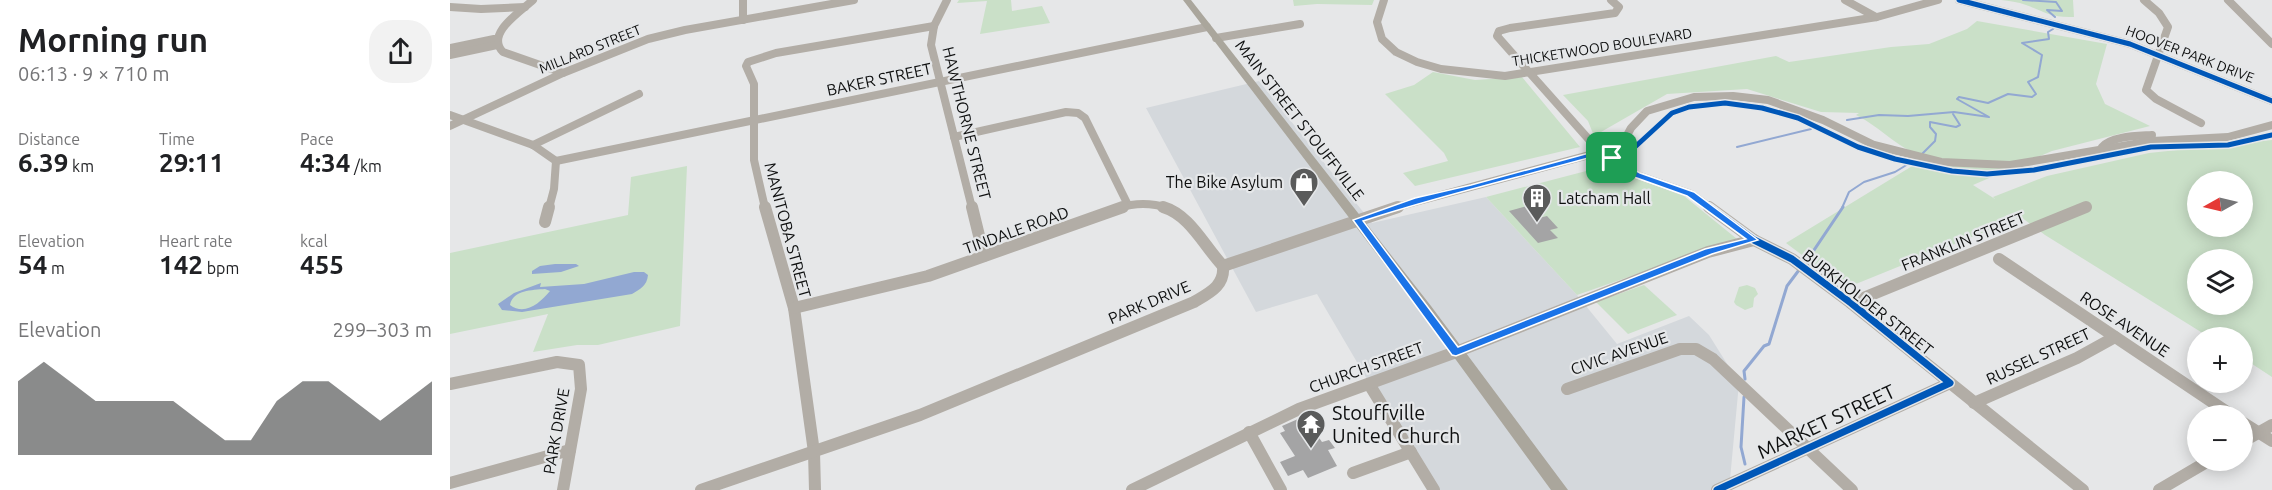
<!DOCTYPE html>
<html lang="en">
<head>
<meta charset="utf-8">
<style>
	body { margin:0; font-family:Ubuntu,sans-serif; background:#f2f2f2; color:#202124; height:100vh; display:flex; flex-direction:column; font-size:22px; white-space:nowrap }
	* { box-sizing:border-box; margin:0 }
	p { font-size:20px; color:#757577 }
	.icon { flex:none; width:33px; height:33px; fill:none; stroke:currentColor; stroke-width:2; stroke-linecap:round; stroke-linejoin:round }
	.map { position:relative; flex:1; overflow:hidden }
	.drawer { display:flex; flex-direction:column; background:#fff; width:450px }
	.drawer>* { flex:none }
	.needle { width:39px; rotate:262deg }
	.buttons { position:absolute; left:1737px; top:171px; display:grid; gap:12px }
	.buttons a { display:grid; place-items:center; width:66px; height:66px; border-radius:50%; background:#fff; box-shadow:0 3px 15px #0003; font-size:30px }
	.pin { position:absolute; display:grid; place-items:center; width:51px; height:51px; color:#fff; margin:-26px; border-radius:12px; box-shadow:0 3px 9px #0006 }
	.round { display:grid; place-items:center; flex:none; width:63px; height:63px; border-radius:24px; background:#f2f2f2 }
	.overview { display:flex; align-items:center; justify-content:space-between; height:102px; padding:0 18px }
	h1 { font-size:33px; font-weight:700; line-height:45px }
	.stats { display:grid; grid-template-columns:repeat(3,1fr); gap:9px; height:102px; padding:6px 18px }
	.stats div { display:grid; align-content:center }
	.stats b { font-size:26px; font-weight:700 }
	.stats small { font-size:16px; font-weight:400 }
	.stats p { font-size:16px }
	.chart { height:168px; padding:12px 18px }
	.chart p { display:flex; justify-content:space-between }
	.chart svg { width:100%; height:108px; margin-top:6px; fill:#5a5b5b; opacity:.7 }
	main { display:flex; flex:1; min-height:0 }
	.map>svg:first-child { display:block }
	.built { fill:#d4d8dc }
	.green { fill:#cae0c8; fill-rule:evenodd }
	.water { fill:#92a8d2; fill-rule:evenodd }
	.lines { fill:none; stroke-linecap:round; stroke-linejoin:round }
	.stream-far1 { stroke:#92a8d2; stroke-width:2 }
	.stream { stroke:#92a8d2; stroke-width:3 }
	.building { fill:#a4a4a5 }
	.minor-far1 { stroke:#b2ada6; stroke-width:8 }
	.minor { stroke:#b2ada6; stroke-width:12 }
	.major { fill:#aaa69c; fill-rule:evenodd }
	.cycleway-far1-casing { stroke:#e5e7e9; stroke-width:8 }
	.cycleway-casing { stroke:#e5e7e9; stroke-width:10 }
	.cycleway-far1 { stroke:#0057b8; stroke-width:5 }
	.cycleway { stroke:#0057b8; stroke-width:7 }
	.route { fill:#1a73e8; stroke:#fff; stroke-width:1.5; fill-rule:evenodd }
	.labels { text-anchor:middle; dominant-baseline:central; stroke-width:4.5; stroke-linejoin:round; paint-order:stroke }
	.far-street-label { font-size:14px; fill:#0e0f0f; stroke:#e5e7e9 }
	.street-label { font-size:16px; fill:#0e0f0f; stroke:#e5e7e9 }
	.poi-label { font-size:16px; fill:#0e0f0f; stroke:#e5e7e9; text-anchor:end }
	.near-poi-label { font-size:20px; fill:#0e0f0f; stroke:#e5e7e9; text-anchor:start }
	.near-street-label { font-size:20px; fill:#0e0f0f; stroke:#e5e7e9 }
</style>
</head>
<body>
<main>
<section class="drawer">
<div class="overview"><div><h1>Morning run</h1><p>06:13 · 9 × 710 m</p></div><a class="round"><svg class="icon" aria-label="share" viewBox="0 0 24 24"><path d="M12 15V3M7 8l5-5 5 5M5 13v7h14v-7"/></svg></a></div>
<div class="stats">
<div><p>Distance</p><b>6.39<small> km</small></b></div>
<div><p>Time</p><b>29:11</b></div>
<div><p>Pace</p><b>4:34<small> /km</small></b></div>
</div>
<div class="stats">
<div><p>Elevation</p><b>54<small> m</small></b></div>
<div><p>Heart rate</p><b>142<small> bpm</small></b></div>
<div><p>kcal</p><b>455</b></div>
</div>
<div class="chart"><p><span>Elevation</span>299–303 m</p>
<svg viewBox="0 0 160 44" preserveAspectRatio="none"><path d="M0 44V14L10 6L20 14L30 22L40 22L50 22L60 22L70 30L80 38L90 38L100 22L110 14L120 14L130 22L140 30L150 22L160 14V44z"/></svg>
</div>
</section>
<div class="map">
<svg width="1822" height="490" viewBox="0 0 1822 490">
	<rect width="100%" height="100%" fill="#e6e7e8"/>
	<!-- built -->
	<polygon class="built" points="809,81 922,223 1036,197 1127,295 1167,344 1239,316 1259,335 1289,383 1279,490 982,490 867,294 806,312 696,108"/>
	<!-- green -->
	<g class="green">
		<polygon points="509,0 561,0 562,11 592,6 600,23 530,34 537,1 507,3"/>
		<polygon points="843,0 924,0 922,5 867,4 844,6"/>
		<path d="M1551,0H1623L1624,17C1601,18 1595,12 1576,5C1568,2 1559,1 1551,0Z"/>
		<path d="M1527,21L1657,44L1646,84L1655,104L1700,126L1602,151L1523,185L1545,199L1543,197L1597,176L1699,153L1822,140V377L1793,358L1792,338L1759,337L1595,235L1571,217L1396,288L1336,243L1477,157C1451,152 1431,127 1406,115L1409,113L1371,112L1297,89L1217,94L1144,136L1138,121L1113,95L1326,56L1339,62L1441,47L1479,44L1517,29ZM1748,182H1792V226H1748ZM1748,260H1792V304H1748Z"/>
		<polygon points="983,72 1025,80 1072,77 1130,147 965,186 953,173 998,161 994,153 935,94 964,85"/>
		<polygon points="237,166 230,326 148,345 127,345 83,352 98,314 0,334 0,253 178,215 181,177"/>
		<polygon points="1140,170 1183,177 1234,196 1287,239 1127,295 1036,197"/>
		<polygon points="1194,285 1227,315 1178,334 1146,302"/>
		<polygon points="1297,285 1305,288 1308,294 1304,298 1303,307 1295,310 1286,305 1284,302 1289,287"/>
	</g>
	<!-- water -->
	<g class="water">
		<polygon points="105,264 126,264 129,266 111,272 82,274 82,271 90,266"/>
		<path d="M184,272H194L198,275C197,286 190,289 182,294L72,312L52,310L48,304L64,293L91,283L90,287L134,284ZM95,289L100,291C90,303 75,316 60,305C63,290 82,290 95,289Z"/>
	</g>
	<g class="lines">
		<!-- stream-far1 -->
		<g class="stream-far1">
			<polyline points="1573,0 1606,2 1612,11 1597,10 1605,17"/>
			<polyline points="1397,120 1429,115 1458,116 1504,112 1539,117 1507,99 1509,97 1538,103 1558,94 1582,97 1586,94 1578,82 1588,77 1592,55 1572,43 1599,39 1598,32 1603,29"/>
			<polyline points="1287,147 1361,129"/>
			<polyline points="1392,208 1399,192 1414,182 1445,172 1468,158 1485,141 1486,134 1480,127 1480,122 1506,127 1510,125 1503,114"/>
		</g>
		<!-- stream -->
		<g class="stream">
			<polyline points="1356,262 1393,207"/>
			<polyline points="1295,379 1294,371 1314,346 1319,344 1337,286 1349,270"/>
			<polyline points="1294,397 1291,447 1295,464"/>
		</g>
	</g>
	<!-- building -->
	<g class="building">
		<polygon points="1077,206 1089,218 1097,216 1108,228 1100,230 1108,238 1088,243 1059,211"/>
		<polygon points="848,419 851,425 858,422 872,442 879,440 885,448 878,450 887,466 858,478 853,470 838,476 830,462 845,456 830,433 835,431 832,426"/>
	</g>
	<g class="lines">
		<!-- minor-far1 -->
		<g class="minor-far1">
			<path d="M83,0C70,12 35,34 53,52L113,73"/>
			<polyline points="293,0 293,20"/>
			<polyline points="497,0 484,26 481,45 522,208"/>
			<polyline points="934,0 927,22 932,39 946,52 967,62 991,69 1055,76 1427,17 1488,0"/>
			<polyline points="1161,0 1169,7 1165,13 1060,28 1049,31 1047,36 1150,152 1187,175 1241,194 1261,208"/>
			<polyline points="1395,0 1426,17"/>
			<polyline points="1509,0 1680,44 1822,101"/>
			<polyline points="1694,0 1709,13 1718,27 1696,90 1706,99 1751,123"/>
			<polyline points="1778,0 1822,44"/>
			<polyline points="0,7 31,9 75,7"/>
			<polyline points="766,38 850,24"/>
			<polyline points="0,48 44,39"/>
			<polyline points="0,55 47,45"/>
			<polyline points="0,115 83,145 106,161 104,189 99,208"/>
			<polyline points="0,126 113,73 198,39 235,30 404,0"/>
			<polyline points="504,137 616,112 628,113 635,118 678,205"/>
			<polyline points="83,145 189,94"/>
			<path d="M1652,147C1661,136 1688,136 1702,135"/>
			<polyline points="106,161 757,27"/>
			<polyline points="315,208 304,160 304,84 296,66 298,62 326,53 484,26"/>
			<path d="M669,208C684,203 702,203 718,208"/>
			<polyline points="943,208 1150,152 1174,141 1181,128 1197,111 1244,97 1283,96 1318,100 1373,120 1424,145 1491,162 1560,165 1702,141 1778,137 1822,125"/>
			<polyline points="1633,208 1636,207"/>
		</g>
		<!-- minor -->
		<g class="minor">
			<polyline points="315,207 344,308 364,452 365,490"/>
			<polyline points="522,207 534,256"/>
			<path d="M713,207C740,215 754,246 773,266"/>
			<polyline points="1259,207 1304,240 1342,259 1401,303 1633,490"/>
			<polyline points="95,222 99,207"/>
			<polyline points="1549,259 1783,416"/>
			<polyline points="773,266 948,207"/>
			<polyline points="1401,303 1636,207"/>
			<polyline points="344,308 478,276 673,207"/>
			<polyline points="0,384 107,362 129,365 131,389 113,490"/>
			<polyline points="919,384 984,490"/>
			<polyline points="1117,389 1230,349 1246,349 1263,359 1402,490"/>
			<polyline points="1524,403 1627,358 1665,337"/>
			<polyline points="1792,422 1822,441"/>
			<polyline points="799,432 831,490"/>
			<polyline points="1792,442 1822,425"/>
			<polyline points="903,473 961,452"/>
			<polyline points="0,483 120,450"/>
			<path d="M251,490L470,415L744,302C759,293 775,286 773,266"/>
			<polyline points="682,490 849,409 1006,352 1258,252 1304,240"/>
			<polyline points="1267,490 1500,383"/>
			<polyline points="1709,490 1760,460"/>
		</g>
		<!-- major -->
		<polygon class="major" points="733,0 741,0 981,306 1118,490 1101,490 971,312"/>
		<!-- cycleway-far1 casing -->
		<g class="cycleway-far1-casing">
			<g id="cycleway-far1">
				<polyline points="1509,0 1680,44 1822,101"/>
				<polyline points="1162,158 1186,146 1222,113 1239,107 1275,103 1312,108 1348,118 1408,147 1445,159 1502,171 1537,174 1584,170 1701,147 1778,145 1822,135"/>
				<polyline points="1162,158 1187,175 1241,194 1261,208"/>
			</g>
		</g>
		<!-- cycleway casing -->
		<g class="cycleway-casing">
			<polyline id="cycleway" points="1259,207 1304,240 1342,259 1401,303 1500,383 1267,490"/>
		</g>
		<!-- cycleway-far1 -->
		<use href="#cycleway-far1" class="cycleway-far1"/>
		<!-- cycleway -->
		<use href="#cycleway" class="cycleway"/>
	</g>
	<!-- route -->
	<path class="route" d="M1150,150L1190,173L1244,192L1308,240L1262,254L1006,356L1002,355L903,220L965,198L1021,185ZM1149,155L1184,177L1237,196L1296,239L1255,249L1008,347L913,221C991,195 1071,177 1149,155Z"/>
	<!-- icons -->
	<defs>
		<g id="shop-pin" transform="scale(1.5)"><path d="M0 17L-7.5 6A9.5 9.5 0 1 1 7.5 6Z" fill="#5a5b5b" stroke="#e5e7e9"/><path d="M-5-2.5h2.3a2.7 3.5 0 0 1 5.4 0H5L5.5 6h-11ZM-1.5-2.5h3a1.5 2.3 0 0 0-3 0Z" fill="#fff"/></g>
		<g id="building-pin" transform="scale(1.5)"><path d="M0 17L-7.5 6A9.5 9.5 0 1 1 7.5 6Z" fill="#5a5b5b" stroke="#e5e7e9"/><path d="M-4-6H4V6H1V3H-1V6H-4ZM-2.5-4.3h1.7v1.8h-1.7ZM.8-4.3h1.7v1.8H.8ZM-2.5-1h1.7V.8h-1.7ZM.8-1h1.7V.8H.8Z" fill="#fff"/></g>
		<g id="temple-pin" transform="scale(1.5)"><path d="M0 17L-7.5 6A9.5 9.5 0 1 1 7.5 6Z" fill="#5a5b5b" stroke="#e5e7e9"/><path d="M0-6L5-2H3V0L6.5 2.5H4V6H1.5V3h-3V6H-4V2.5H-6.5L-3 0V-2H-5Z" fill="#fff"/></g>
	</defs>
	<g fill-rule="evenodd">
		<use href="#shop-pin" x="854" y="182"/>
		<use href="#building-pin" x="1087" y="198"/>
		<use href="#temple-pin" x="861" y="424"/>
	</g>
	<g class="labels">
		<!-- far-street labels -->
		<g class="far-street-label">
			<text transform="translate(1152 47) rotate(-9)">THICKETWOOD BOULEVARD</text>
			<text transform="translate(140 49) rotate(-22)">MILLARD STREET</text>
			<text transform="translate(1740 54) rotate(21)">HOOVER PARK DRIVE</text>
		</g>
		<!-- street labels -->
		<g class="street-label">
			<text transform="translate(429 79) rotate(-12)">BAKER STREET</text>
			<text transform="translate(850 120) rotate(52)">MAIN STREET STOUFFVILLE</text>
			<text transform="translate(517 123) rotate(76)">HAWTHORNE STREET</text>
			<text transform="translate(338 230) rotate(75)">MANITOBA STREET</text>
			<text transform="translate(566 230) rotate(-20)">TINDALE ROAD</text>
			<text transform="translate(1513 241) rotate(-22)">FRANKLIN STREET</text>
			<text transform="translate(699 302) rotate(-23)">PARK DRIVE</text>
			<text transform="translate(1418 302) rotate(38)">BURKHOLDER STREET</text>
			<text transform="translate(1675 324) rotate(34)">ROSE AVENUE</text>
			<text transform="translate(1169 353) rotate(-19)">CIVIC AVENUE</text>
			<text transform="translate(1588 356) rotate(-25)">RUSSEL STREET</text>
			<text transform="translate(916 367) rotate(-20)">CHURCH STREET</text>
			<text transform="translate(106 431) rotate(-80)">PARK DRIVE</text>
		</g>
		<!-- poi labels -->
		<g class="poi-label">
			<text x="833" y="182">The Bike Asylum</text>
			<text x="1108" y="198" text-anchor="start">Latcham Hall</text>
		</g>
		<!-- near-poi labels -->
		<g class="near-poi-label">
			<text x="882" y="412">Stouffville<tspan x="882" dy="23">United Church</tspan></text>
		</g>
		<!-- near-street labels -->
		<g class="near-street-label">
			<text transform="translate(1376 421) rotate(-25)">MARKET STREET</text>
		</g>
	</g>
</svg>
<div class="buttons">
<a><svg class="needle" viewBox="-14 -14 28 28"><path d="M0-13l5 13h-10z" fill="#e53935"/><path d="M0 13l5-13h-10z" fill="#757577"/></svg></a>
<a><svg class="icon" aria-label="layers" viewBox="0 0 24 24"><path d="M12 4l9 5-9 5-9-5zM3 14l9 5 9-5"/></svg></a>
<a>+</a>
<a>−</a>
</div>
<div class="pin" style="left:1162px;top:158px;background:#1e9e55"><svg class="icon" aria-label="arrive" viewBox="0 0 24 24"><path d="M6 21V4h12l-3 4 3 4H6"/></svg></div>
</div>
</main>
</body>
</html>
